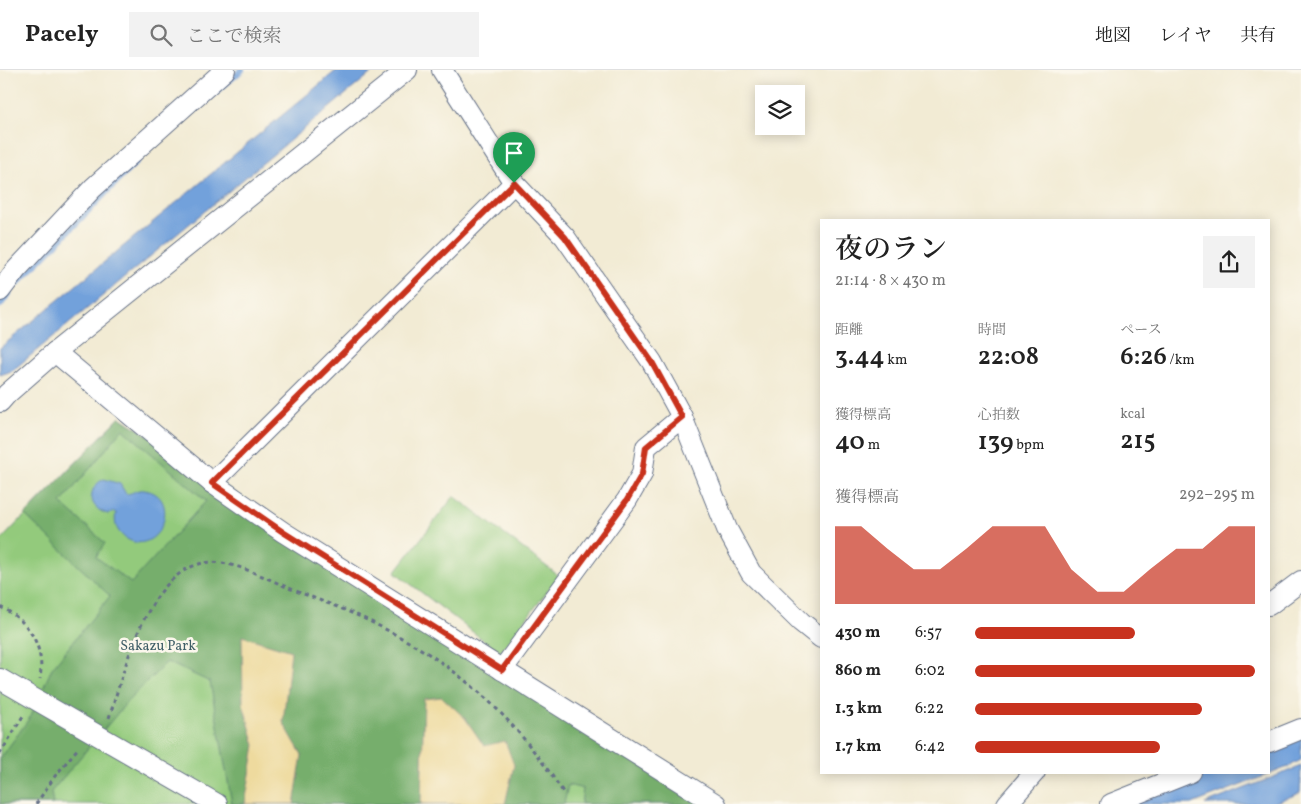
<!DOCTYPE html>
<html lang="ja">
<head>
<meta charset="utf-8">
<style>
	body { margin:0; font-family:Vollkorn,"Noto Serif JP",serif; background:#f2f2f2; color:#222; height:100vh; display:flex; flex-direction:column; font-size:19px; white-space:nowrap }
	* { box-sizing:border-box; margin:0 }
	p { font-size:16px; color:#767676 }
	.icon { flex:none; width:28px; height:28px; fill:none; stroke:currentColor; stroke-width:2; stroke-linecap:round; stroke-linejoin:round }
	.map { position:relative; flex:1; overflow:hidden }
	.panel { position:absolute; left:820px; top:149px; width:450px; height:555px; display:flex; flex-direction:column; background:#fff; border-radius:0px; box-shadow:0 2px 12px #0003 }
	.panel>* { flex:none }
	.buttons { position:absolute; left:755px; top:15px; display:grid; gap:10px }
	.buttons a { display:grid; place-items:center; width:50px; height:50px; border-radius:0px; background:#fff; box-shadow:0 2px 12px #0003; font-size:25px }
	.pin { position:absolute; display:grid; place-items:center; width:42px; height:42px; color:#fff; margin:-51px -21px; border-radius:50% 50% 50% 0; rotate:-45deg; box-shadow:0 0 5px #0007 }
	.pin .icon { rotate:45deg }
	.round { display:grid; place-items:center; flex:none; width:52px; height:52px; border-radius:0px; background:#f2f2f2 }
	.headline { display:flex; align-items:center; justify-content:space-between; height:85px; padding:0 15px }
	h1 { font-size:28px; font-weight:600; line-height:38px }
	.metrics { display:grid; grid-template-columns:repeat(3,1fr); gap:8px; height:85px; padding:5px 15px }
	.metrics div { display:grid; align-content:center }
	.metrics b { font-size:25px; font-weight:600 }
	.metrics small { font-size:14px; font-weight:400 }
	.metrics p { font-size:14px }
	.chart { height:140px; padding:10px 15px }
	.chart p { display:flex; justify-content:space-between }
	.chart svg { width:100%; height:90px; margin-top:5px; fill:#c8321e; opacity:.7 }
	ul { padding:0 15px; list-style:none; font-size:16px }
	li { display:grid; grid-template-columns:80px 60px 1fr; align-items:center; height:38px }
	li i { height:12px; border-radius:6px; background:#c8321e }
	header { display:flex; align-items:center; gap:30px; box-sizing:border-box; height:70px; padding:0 25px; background:#fff; border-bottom:1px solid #e0e0e0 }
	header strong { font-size:24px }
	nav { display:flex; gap:28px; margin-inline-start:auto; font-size:18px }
	.search { width:350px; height:45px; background:#f2f2f2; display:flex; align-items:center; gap:12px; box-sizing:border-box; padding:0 18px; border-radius:0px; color:#767676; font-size:19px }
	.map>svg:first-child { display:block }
	.green { fill:#93ca7c; stroke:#577c6d }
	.forest { fill:#76ae6c; stroke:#486e65; fill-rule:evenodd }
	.sand { fill:#eeda9e; stroke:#84847e }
	.water { fill:#72a1db; stroke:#46689c }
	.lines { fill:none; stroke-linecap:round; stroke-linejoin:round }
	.stream { stroke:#72a1db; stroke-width:6 }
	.street-casing { stroke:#667187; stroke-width:22 }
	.path { stroke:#667187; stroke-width:3; stroke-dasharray:4 4; stroke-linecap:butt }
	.street { stroke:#fff; stroke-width:20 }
	.route-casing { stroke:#fff; stroke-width:10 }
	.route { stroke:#c8321e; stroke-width:6 }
	.labels { text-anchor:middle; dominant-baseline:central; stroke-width:5; stroke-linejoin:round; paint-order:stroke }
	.park-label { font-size:14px; fill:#3f5e67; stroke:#fbf7ec }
</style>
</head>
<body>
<header>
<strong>Pacely</strong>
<div class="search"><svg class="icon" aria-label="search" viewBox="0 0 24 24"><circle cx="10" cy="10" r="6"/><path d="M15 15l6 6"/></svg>ここで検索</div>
<nav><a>地図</a><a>レイヤ</a><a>共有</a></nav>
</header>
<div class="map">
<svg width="1301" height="734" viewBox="0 0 1301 734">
	<rect width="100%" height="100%" fill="#fbf7ec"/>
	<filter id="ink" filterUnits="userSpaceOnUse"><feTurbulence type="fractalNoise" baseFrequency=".02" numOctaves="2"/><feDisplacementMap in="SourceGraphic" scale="10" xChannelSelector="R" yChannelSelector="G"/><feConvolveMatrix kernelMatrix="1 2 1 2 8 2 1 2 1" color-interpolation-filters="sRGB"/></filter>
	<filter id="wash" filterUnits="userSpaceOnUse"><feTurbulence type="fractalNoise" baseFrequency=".0096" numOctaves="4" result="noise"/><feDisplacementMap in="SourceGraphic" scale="20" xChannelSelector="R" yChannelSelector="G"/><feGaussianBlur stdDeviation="1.12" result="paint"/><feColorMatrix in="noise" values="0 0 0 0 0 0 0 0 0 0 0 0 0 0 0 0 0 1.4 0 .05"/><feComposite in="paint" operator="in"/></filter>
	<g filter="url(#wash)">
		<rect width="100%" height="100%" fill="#f2ebd4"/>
		<!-- green -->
		<g class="green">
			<polygon points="120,347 708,734 0,734 0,471"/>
			<polygon points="454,426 559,506 500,583 395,502"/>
		</g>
		<!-- forest -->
		<path class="forest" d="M120,347L708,734H581L583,719L568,715L564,734H505L514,695L484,676L465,648L441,627L424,629L421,734H294L302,685L283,652L291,581L242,566L243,634L255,675L245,734H232L210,612L167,592L128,631L51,722L53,734H0V689L31,646L52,598L110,526L25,445ZM123,359L206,431L131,513L96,487L105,473L61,433Z"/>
		<!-- sand -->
		<g class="sand">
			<polygon points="242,566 291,581 283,652 302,685 294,734 245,734 255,675 243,634"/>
			<polygon points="442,627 465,648 484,676 505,671 514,695 505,734 421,734 424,629"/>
		</g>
		<!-- water -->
		<g class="water">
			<polygon points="337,0 375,0 12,301 0,305 0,278"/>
			<path d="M104,409L120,414L126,424C132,424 137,419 144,420C185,425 158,492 124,467C116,460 114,453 116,443L114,442L108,444C88,439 86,418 104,409Z"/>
			<polygon points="1301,664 1301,690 1288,697 1192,734 1128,734 1207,703 1269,702 1269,678"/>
			<polygon points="1301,696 1300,723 1271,734 1205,734"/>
		</g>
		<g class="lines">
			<!-- stream -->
			<g class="stream">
				<polyline points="205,31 242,0"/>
				<polyline points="18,213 137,91"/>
				<polyline points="0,235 9,224"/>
			</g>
		</g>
	</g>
	<g filter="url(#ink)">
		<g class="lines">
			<!-- street casing -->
			<g class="street-casing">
				<g id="street">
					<polyline points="442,0 514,113 565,167 652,292 682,347 727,459 751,503 801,552 821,568"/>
					<polyline points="0,221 16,200 93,118 225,0"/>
					<polyline points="55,282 212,413 283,462 716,734"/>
					<polyline points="0,332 7,324 55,282 407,0"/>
					<polyline points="212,413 514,113"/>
					<polyline points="1269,535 1301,511"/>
					<polyline points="502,600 627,430 642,404 646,377 682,347"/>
					<polyline points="0,609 217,734"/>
					<polyline points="1269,672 1301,659"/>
					<polyline points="1007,734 1035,702"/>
					<polyline points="1111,734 1191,702"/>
				</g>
			</g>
			<!-- path -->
			<g class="path">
				<path d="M0,537C29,550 45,577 40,609"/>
				<path d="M109,648C124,602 145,509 199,494C226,486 265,508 289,518C313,528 339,537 363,548C398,565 433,584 463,609C501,638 537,682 563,722"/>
				<polyline points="0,684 23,646"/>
				<polyline points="36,734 55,706 79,677"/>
			</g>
			<!-- street -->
			<use href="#street" class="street"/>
		</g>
	</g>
	<g class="lines" filter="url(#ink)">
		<!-- route casing -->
		<g class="route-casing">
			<polygon id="route" points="514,113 565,167 652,292 682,347 646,377 642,404 627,430 502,600 283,462 212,413"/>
		</g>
		<!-- route -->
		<use href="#route" class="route"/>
	</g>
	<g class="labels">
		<!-- park labels -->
		<g class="park-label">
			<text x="158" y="576">Sakazu Park</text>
		</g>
	</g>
</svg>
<div class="buttons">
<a><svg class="icon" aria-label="layers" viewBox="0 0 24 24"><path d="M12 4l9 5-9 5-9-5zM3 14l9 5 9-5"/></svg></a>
</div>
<div class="pin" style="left:514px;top:113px;background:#1e9e55"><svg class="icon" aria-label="arrive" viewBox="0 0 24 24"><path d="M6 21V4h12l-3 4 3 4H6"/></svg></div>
<section class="panel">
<div class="headline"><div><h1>夜のラン</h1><p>21:14 · 8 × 430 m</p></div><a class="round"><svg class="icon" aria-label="share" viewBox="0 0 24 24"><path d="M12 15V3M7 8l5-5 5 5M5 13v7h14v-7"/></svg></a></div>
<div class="metrics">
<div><p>距離</p><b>3.44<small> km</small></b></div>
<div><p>時間</p><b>22:08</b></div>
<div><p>ペース</p><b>6:26<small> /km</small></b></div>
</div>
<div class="metrics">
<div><p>獲得標高</p><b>40<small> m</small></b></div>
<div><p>心拍数</p><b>139<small> bpm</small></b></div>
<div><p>kcal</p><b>215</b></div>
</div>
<div class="chart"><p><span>獲得標高</span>292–295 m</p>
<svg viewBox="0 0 160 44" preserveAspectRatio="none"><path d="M0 44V6L10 6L20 17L30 27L40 27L50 17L60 6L70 6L80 6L90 27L100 38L110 38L120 27L130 17L140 17L150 6L160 6V44z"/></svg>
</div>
<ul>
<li><b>430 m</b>6:57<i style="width:57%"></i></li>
<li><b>860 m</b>6:02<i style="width:100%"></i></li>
<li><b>1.3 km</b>6:22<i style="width:81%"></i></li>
<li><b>1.7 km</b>6:42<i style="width:66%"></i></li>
</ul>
</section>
</div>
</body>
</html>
